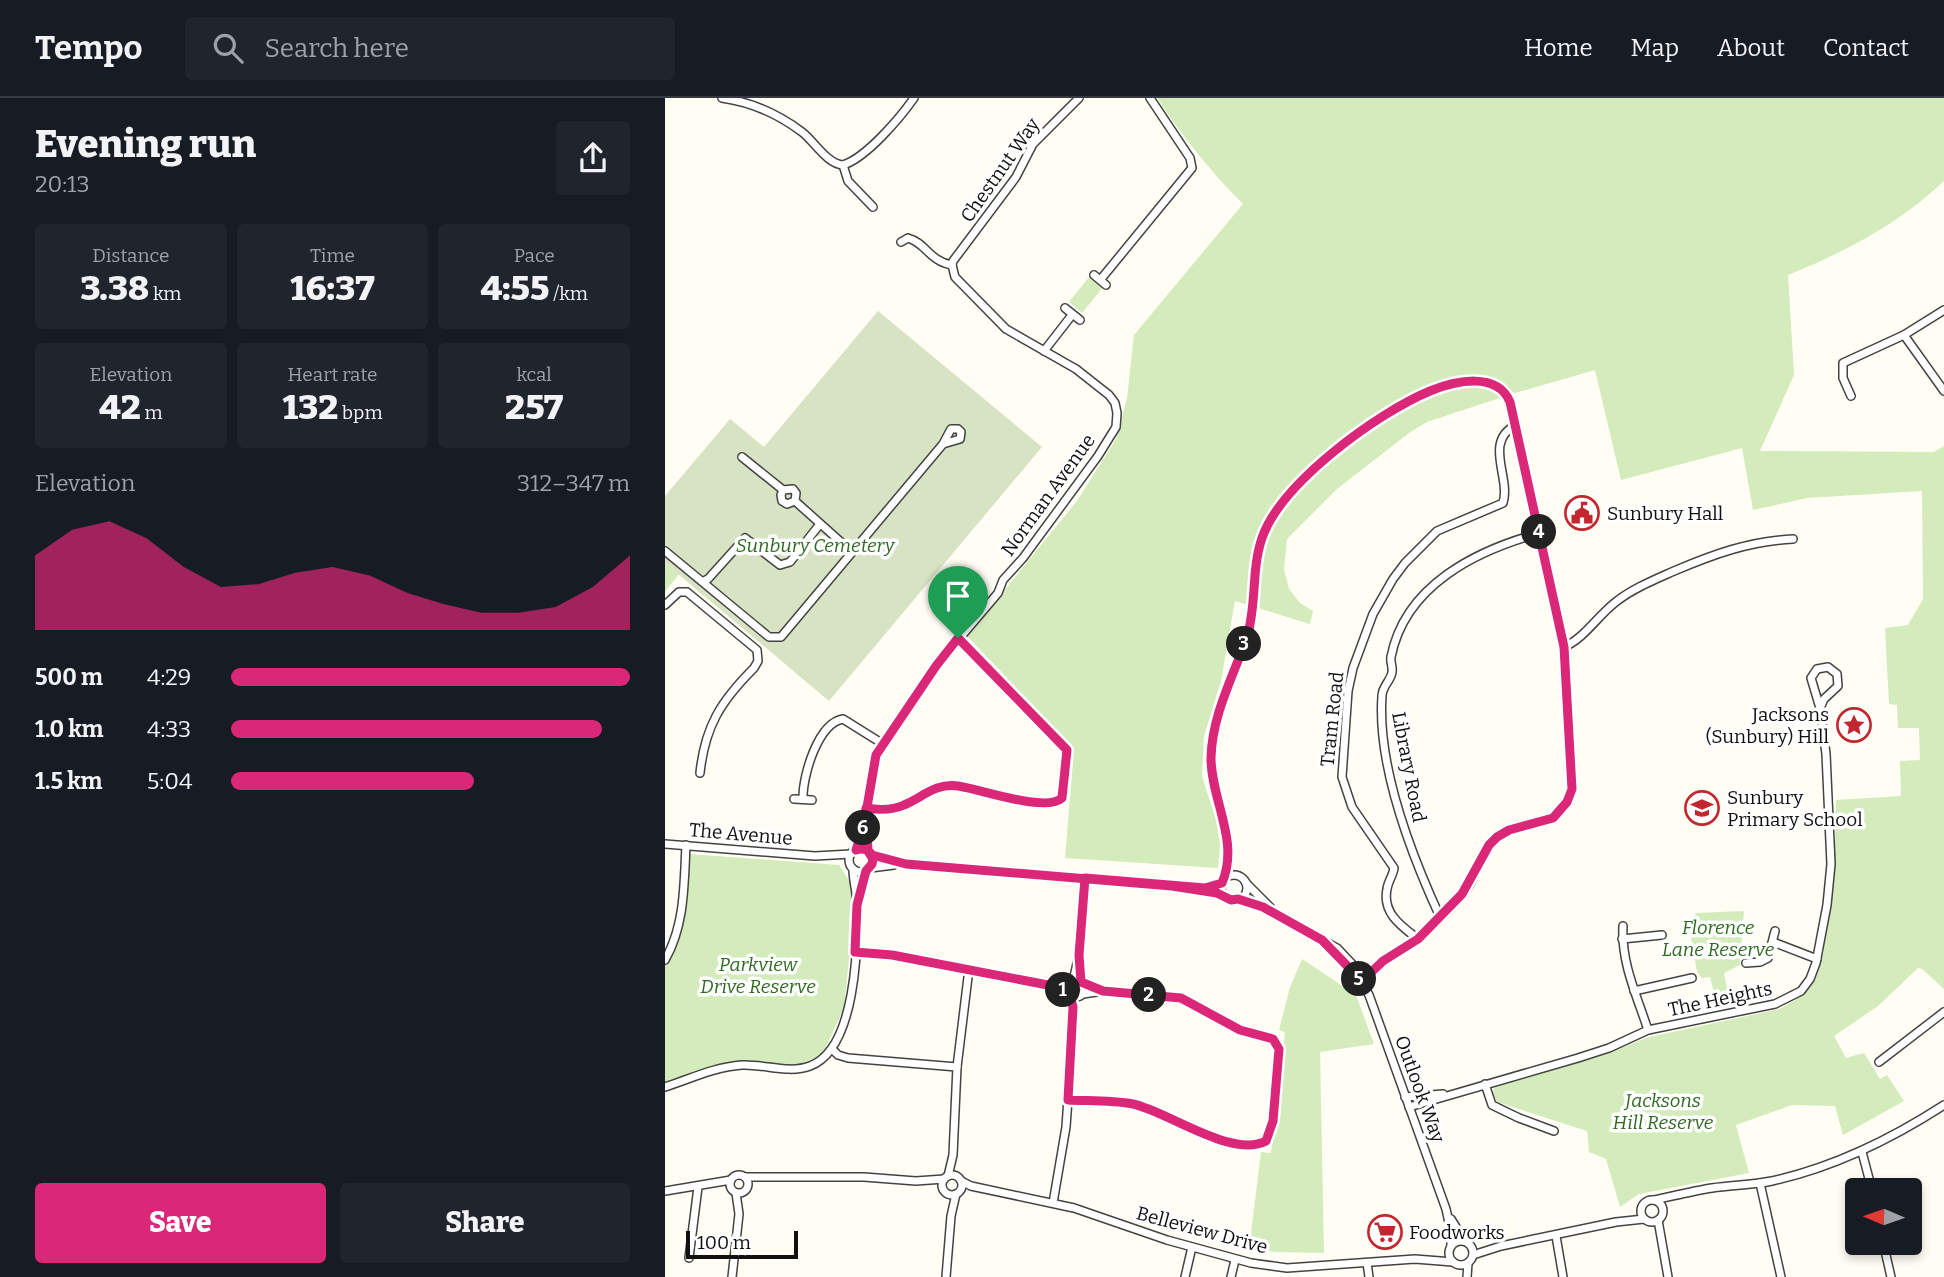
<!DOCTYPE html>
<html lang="en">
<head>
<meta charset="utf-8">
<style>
	body { margin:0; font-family:Bitter,serif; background:#20242c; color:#f1f3f6; height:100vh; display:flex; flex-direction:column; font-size:26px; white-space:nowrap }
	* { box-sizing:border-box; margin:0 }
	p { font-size:23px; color:#9ea1a6 }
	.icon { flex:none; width:38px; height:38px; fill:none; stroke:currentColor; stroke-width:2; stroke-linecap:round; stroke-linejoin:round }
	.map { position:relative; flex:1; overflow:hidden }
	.sheet { display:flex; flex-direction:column; background:#171b24; width:665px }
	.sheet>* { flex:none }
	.needle { width:46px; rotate:272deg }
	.controls { position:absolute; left:1180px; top:1080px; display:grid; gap:14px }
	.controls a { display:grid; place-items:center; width:77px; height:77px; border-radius:7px; background:#171b24; box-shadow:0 4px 10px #0003; font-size:35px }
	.scale { position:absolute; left:21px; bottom:18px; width:112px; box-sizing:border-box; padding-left:7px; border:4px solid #101010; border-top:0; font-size:19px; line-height:24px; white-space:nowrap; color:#101010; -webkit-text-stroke:5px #fff; paint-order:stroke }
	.pin { position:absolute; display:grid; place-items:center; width:60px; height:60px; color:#fff; margin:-72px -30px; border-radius:50% 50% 50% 0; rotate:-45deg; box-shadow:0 0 7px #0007 }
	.pin .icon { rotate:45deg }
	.km { position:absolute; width:35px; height:35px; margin:-18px; border-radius:50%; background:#222; color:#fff; font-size:19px; line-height:35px; text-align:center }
	.round { display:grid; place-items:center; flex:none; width:74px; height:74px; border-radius:7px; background:#20242c }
	.overview { display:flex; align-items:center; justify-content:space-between; height:119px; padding:0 35px }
	h1 { font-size:38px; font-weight:800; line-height:52px }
	.stats { display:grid; grid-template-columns:repeat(3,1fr); gap:10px; height:119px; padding:7px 35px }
	.stats div { display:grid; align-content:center; border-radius:7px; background:#20242c; text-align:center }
	.stats b { font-size:35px; font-weight:800 }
	.stats small { font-size:19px; font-weight:400 }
	.stats p { font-size:19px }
	.chart { height:196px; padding:14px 35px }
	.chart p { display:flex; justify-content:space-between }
	.chart svg { width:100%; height:126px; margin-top:7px; fill:#db2777; opacity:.7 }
	.action { display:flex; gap:14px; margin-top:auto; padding:14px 35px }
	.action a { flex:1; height:80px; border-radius:7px; background:#db2777; color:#fff; font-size:28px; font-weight:800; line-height:80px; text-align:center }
	.action a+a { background:#20242c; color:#f1f3f6 }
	ul { padding:0 35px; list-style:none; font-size:23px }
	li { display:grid; grid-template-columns:112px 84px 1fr; align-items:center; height:52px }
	li i { height:18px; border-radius:9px; background:#db2777 }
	header { display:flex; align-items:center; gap:42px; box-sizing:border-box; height:98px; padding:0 35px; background:#171b24; border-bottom:2px solid #363941 }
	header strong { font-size:33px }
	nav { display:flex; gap:38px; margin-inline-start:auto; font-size:24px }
	.search { width:490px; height:63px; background:#20242c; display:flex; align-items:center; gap:18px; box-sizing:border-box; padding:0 24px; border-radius:7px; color:#9ea1a6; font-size:26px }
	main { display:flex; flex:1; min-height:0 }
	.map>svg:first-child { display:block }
	.green { fill:#d4ebbc }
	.cemetery { fill:#d8e3c3 }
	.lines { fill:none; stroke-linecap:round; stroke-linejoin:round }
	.minor-casing { stroke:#434343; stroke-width:10 }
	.minor { stroke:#fff; stroke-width:7 }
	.route-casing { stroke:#fff; stroke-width:14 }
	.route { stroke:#db2777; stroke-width:9 }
	.labels { text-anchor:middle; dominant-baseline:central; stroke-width:7; stroke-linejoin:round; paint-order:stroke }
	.street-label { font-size:19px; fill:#101010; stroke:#fff }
	.poi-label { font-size:19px; fill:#101010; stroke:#fff; text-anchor:start }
	.park-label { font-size:19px; font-style:italic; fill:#2e6a1f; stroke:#fff }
</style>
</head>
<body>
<header>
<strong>Tempo</strong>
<div class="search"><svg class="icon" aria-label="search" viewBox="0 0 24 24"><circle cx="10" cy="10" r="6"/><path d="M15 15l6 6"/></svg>Search here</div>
<nav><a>Home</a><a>Map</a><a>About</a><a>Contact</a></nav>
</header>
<main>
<section class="sheet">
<div class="overview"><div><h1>Evening run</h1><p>20:13</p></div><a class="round"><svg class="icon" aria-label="share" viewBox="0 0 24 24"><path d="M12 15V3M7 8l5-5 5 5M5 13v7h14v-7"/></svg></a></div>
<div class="stats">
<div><p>Distance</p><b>3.38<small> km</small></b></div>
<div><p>Time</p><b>16:37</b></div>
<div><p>Pace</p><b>4:55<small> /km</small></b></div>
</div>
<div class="stats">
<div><p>Elevation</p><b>42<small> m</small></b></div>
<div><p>Heart rate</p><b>132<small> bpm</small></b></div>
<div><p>kcal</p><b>257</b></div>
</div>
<div class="chart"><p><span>Elevation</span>312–347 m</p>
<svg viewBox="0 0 160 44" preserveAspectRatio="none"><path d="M0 44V18L10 9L20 6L30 12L40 22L50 29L60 28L70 24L80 22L90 25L100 31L110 35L120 38L130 38L140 36L150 29L160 18V44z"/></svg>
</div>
<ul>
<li><b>500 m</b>4:29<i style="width:100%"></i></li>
<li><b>1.0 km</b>4:33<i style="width:93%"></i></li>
<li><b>1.5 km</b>5:04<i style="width:61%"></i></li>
</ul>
<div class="action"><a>Save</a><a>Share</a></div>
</section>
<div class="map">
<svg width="1279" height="1179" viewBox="0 0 1279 1179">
	<rect width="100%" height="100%" fill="#fffdf4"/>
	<!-- green -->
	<g class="green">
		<path d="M492,0H1279V83C1234,126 1180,154 1123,177L1129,277L1095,353L1269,354L1279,348V891L1257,871L1253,870L1213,908L1169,938L1181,960L1199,955L1215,981L1222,977L1239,1003L1178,1037L1170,1008L1127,1007L1071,1027L1084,1075L974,1096L955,1109L941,1061L924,1054L922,1033L832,1004L828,996L830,988L933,959L984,939L1115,911L1137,898L1151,880L1158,855L1169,784L1171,702L1236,698L1235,663L1255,662L1254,630H1233L1232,607L1224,606L1220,530L1243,527L1258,501L1257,393L1142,400L1088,412L1077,350L956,382L930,272L850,295L762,324L744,335L672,391L622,441L619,471L624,491L635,505L648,513L645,526L570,503L556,583L539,638L537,678L551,722L555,746L553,770L400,760L409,651L302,538L412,403L451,341L462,300L469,237L578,106C545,73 518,39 492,0Z"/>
		<polygon points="425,178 438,189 417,215 404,204"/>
		<polygon points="0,465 14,476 0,494"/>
		<polygon points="24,756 174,767 191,793 179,910 157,957 127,969 62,968 0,985 0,866 13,836"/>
		<polygon points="1079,813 1075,867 1059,875 1065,904 1052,907 1045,879 1037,880 1032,874 1025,834 1031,815"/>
		<polygon points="637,861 691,897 709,946 655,954 659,1155 611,1154 584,1151 596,1054 606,1055 620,934 614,932 625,889"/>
	</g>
	<!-- cemetery -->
	<polygon class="cemetery" points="213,213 377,349 164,603 0,465 0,398 65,321 99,349"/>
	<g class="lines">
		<!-- minor casing -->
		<g class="minor-casing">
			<g id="minor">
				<path d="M57,0C86,4 113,16 137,34C149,43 162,66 178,67"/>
				<path d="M178,67C201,60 235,20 249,0"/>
				<polyline points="178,67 183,83 208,109"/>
				<path d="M236,144L243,140C261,145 264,163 287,167"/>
				<polyline points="287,167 288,163 351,79 368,46 414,0"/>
				<polyline points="429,177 441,187"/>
				<polyline points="436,181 527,70 525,60 485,0"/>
				<polyline points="400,210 415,222"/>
				<polyline points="1239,237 1279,293"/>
				<polyline points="379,253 407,217"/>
				<polyline points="1186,298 1178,280 1178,265 1239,237 1279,212"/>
				<polyline points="77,359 118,392"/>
				<polyline points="130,403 122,406 117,403 116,397 118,392 128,391 131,395 130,403 187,454"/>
				<polyline points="0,453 104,539 116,539 278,346 286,331 293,331 296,334 295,341 278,346"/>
				<polyline points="39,483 43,481 80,440 115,467 125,464 155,426"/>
				<path d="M0,507L14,494H22L92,552L93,563L89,570C56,603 40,628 35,675"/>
				<path d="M899,549C920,540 933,517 952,503C969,490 989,482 1009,473C1049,456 1085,443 1128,441"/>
				<path d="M138,699C138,677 153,625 178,621L218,646"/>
				<polyline points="129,701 147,702"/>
				<path d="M201,710C213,712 228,712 239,707C254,700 264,689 283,688C320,686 356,711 395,703L397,700L402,652L293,540"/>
				<polyline points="201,730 203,753"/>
				<polyline points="0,746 150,758 186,756"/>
				<circle cx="196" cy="762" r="12"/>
				<polyline points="191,752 197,738 211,657 271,568 333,495 338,482 358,460 433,358 451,329 452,315 450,305 444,297 411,271 341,231 290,179 287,167"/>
				<polyline points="207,757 241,766 507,788 540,790 557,785"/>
				<polyline points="205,770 229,767"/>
				<circle cx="569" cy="790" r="13"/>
				<path d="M559,782C570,734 546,705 546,662C546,618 568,580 581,540C592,507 586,473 597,441C616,386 712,315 765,293C790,283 831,273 845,304L899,549L907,691C895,737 864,716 835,736C817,749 814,774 802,791C789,808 769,827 753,841C744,848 734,852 725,858C715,865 706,874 697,883"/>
				<polyline points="581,785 605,809"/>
				<polyline points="536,792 559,798"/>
				<polyline points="573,801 598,809 672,850 687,866 704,897 781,1111 786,1134 786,1148"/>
				<polyline points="193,803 201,773"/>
				<path d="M775,819C746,756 712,668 717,598C717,588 726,583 727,574C728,569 725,564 726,559C740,487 812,452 875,435"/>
				<path d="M958,828C956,865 972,898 983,932"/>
				<path d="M753,841C736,828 717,815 722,791C723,783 728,778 729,770L687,709L677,679L683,593L688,570L708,516L728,481L740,465L772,433L838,405C846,379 818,344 851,327"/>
				<polyline points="957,841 997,837"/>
				<polyline points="1108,844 1152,861"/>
				<polyline points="661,846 691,878"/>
				<polyline points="190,854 227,857 383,887 403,894"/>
				<path d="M0,862C20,827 19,786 21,747"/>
				<polyline points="1081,865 1095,864 1103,860 1110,833"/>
				<circle cx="411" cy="891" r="8"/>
				<polyline points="408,883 414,857 420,781"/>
				<polyline points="969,893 1027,880"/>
				<polyline points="168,952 173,957 183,960 292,969"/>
				<polyline points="1214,964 1279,914"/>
				<polyline points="820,986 827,1007 854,1020 889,1033"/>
				<path d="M0,989C25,981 49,969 77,967C99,966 124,976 145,968C191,951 193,849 192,808C192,795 188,783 188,771"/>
				<polyline points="740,999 778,996"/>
				<path d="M403,1002C424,1003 447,1002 468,1006C502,1013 567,1061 601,1043L608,1023L614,951L609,941L575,932L516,900L438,893L418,896"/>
				<polyline points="744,1009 913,960 944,950 983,932 1110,906 1136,893 1145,881 1151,865 1162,807 1166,766 1161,656 1155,610 1146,580 1152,571 1163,569 1172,576 1173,588 1159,601 1155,610"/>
				<polyline points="1197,1054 1207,1092"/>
				<circle cx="74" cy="1086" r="9"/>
				<circle cx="287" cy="1087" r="10"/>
				<polyline points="283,1078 288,1057 292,969 304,871"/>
				<polyline points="80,1079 199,1079 251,1083 279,1081"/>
				<polyline points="296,1083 306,1088 409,1110 502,1142 586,1165 622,1170 750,1161 788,1164"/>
				<polyline points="1095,1085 1116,1179"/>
				<polyline points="0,1093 66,1082"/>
				<path d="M989,1102C1008,1098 1028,1093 1047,1090C1067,1087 1087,1087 1107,1083C1170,1069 1225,1042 1279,1007"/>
				<circle cx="987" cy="1113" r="11"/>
				<polyline points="388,1105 401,1029 408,930 406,898"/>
				<polyline points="786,1121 799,1142"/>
				<polyline points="993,1122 1003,1179"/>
				<polyline points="891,1138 898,1179"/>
				<circle cx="796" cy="1155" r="12"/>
				<polyline points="1218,1144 1226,1179"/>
				<polyline points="808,1157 836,1148 951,1124 979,1121"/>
				<polyline points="24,1160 33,1089"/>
				<polyline points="702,1165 704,1179"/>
				<polyline points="67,1179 74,1116 71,1095"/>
				<polyline points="281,1179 286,1118 291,1096"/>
				<polyline points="520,1179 527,1149"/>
				<polyline points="566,1179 570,1162"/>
				<polyline points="802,1179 803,1165"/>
			</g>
		</g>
		<!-- minor -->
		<use href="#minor" class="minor"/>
	</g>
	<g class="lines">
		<!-- route casing -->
		<g class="route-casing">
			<path id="route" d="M293,540L271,568L211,657L201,715L203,753L208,761L207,766L201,773L192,807L190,854L227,857L383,887L404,894L408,909L403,1002C424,1003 447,1002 468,1006C502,1013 567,1061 601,1043L608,1023L614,951L608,941L575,932L516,900L438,893L416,884L414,857L420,780L540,790L557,785C575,743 546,702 546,660C547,617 568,579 582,539C592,506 586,472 597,440C616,385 712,315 765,293C790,283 832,273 845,304L899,549L907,691L902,704L888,720L844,732L832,739L824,747L797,796L753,841L718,863L697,883L657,842L598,809L573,801L566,802L552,795L507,788L241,766L207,757C203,751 198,750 191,752C196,738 199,725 201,710C213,712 228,712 239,707C258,699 270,685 293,688C315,691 381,715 397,700L402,652L293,540"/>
		</g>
		<!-- route -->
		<use href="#route" class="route"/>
	</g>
	<!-- icons -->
	<defs>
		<g id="civic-ring" transform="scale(1.75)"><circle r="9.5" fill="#fff" stroke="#c3262e" stroke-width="1.5"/><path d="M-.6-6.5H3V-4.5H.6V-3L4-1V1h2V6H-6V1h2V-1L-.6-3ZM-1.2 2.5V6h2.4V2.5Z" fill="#c3262e"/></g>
		<g id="sight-ring" transform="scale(1.75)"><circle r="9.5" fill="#fff" stroke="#c3262e" stroke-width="1.5"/><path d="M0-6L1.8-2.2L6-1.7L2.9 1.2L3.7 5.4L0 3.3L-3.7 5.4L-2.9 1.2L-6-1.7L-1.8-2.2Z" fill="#c3262e"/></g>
		<g id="school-ring" transform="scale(1.75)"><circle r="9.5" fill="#fff" stroke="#c3262e" stroke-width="1.5"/><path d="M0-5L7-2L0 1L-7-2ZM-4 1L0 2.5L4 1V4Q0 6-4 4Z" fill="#c3262e"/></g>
		<g id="supermarket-ring" transform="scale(1.75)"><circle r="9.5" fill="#fff" stroke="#c3262e" stroke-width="1.5"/><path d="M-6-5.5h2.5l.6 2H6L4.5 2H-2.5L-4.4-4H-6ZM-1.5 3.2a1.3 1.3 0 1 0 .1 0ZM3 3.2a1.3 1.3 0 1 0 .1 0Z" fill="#c3262e"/></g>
	</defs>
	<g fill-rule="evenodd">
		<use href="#civic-ring" x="917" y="415"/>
		<use href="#sight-ring" x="1189" y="627"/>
		<use href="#school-ring" x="1037" y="710"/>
		<use href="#supermarket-ring" x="720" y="1134"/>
	</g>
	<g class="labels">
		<!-- street labels -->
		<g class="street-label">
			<text transform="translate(335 72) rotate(-55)">Chestnut Way</text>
			<text transform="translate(383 397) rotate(-54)">Norman Avenue</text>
			<text transform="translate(667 621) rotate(-84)">Tram Road</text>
			<text transform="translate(744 669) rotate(79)">Library Road</text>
			<text transform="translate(76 736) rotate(5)">The Avenue</text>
			<text transform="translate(1055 901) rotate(-12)">The Heights</text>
			<text transform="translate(755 991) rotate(70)">Outlook Way</text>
			<text transform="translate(537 1132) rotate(15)">Belleview Drive</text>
		</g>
		<!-- poi labels -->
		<g class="poi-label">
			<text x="942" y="415">Sunbury Hall</text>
			<text x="1164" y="616" text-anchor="end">Jacksons<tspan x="1164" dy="22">(Sunbury) Hill</tspan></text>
			<text x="1062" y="699">Sunbury<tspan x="1062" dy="22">Primary School</tspan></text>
			<text x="744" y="1134">Foodworks</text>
		</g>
		<!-- park labels -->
		<g class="park-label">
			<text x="150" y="447">Sunbury Cemetery</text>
			<text x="1053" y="829">Florence<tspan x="1053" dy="22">Lane Reserve</tspan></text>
			<text x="93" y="866">Parkview<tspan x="93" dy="22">Drive Reserve</tspan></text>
			<text x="998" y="1002">Jacksons<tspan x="998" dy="22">Hill Reserve</tspan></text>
		</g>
	</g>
</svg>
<div class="controls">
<a><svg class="needle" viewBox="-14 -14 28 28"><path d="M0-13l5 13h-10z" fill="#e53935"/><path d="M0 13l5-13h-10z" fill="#9ea1a6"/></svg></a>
</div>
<div class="scale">100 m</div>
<div class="pin" style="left:293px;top:540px;background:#1e9e55"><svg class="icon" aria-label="arrive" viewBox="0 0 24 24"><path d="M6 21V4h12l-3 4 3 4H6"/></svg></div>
<b class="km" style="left:398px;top:892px">1</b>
<b class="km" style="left:484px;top:897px">2</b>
<b class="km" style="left:579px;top:546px">3</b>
<b class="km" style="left:874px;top:434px">4</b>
<b class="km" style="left:694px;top:881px">5</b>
<b class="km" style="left:198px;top:730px">6</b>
</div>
</main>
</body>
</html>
